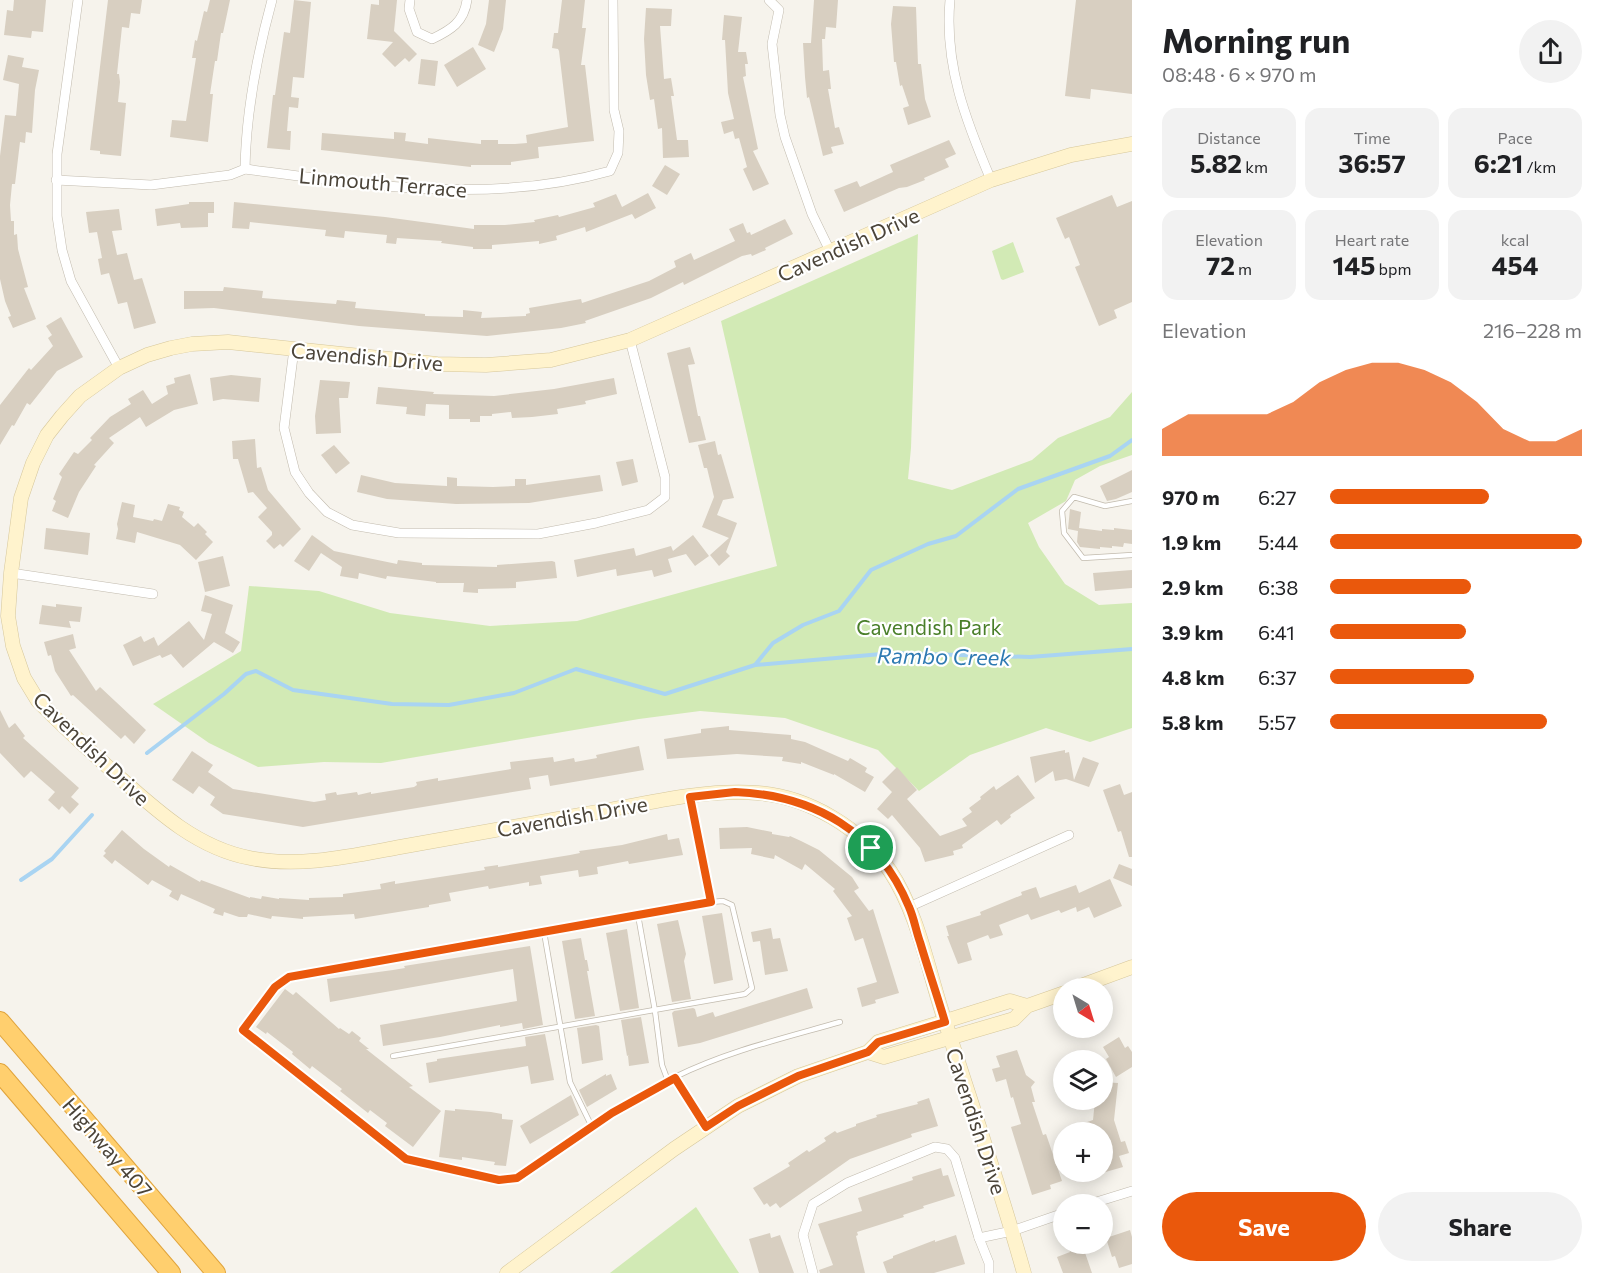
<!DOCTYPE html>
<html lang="en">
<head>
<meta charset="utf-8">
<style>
	body { margin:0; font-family:Commissioner,sans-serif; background:#f2f2f2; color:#202124; height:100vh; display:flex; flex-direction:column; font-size:22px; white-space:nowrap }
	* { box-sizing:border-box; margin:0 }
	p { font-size:20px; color:#757577 }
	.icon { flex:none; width:33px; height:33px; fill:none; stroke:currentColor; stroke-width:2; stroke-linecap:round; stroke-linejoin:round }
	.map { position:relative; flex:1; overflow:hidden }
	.side { display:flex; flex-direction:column; background:#fff; width:480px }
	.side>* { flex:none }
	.needle { width:39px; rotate:142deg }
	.fabs { position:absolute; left:1053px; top:978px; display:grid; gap:12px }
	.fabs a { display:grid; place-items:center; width:60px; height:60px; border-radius:50%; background:#fff; box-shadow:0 3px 15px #0003; font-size:30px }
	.pin { position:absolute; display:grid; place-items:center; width:51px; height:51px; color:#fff; margin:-26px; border:3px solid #fff; border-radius:50%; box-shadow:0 2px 6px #0007 }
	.round { display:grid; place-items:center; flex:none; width:63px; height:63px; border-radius:32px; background:#f2f2f2 }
	.head { display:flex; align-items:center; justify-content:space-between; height:102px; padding:0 30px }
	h1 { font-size:33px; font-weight:700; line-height:45px }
	.stats { display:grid; grid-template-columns:repeat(3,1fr); gap:9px; height:102px; padding:6px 30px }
	.stats div { display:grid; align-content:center; border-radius:15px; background:#f2f2f2; text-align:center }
	.stats b { font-size:26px; font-weight:700 }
	.stats small { font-size:16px; font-weight:400 }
	.stats p { font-size:16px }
	.chart { height:168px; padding:12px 30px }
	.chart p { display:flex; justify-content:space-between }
	.chart svg { width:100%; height:108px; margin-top:6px; fill:#ea580c; opacity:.7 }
	.cta { display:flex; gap:12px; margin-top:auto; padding:12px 30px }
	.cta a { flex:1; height:69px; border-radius:36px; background:#ea580c; color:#fff; font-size:24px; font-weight:700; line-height:69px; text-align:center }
	.cta a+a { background:#f2f2f2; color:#202124 }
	ul { padding:0 30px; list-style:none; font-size:20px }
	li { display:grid; grid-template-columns:96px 72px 1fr; align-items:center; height:45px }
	li i { height:15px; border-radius:8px; background:#ea580c }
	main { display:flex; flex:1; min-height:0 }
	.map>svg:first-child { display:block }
	.green { fill:#d2eab5 }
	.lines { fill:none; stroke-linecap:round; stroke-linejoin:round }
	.stream { stroke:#a9d4f2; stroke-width:4 }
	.building { fill:#d8cfc1 }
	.lane-casing { stroke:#c2bbae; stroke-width:6 }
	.street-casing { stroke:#c2bbae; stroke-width:10 }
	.secondary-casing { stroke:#d6c79b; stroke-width:15 }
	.highway-casing { stroke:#e0a43c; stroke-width:20 }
	.lane { stroke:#fff; stroke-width:4.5 }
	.street { stroke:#fff; stroke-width:9 }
	.secondary { stroke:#fff3cd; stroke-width:14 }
	.highway { stroke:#ffcf6e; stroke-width:18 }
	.route-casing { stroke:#fff; stroke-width:12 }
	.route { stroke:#ea580c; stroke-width:8 }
	.labels { text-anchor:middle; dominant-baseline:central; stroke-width:4.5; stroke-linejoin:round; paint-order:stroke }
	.street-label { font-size:21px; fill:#4b4439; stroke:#fff }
	.park-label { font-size:21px; fill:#4a7f2a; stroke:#fff }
	.water-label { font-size:22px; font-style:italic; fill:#2e7ab2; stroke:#fff }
</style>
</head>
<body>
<main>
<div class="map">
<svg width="1132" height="1273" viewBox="0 0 1132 1273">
	<rect width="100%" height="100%" fill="#f6f3ec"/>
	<!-- green -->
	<g class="green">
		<polygon points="918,234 911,448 908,479 952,490 1032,460 1058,438 1110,417 1132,392 1132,455 1100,466 1075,480 1066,501 1028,523 1039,547 1065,584 1099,605 1132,603 1132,728 1090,742 1046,728 970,755 919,791 878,750 785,718 700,711 639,719 381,763 324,762 258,767 209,743 153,704 241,651 249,586 319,591 390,613 490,626 577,621 777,566 721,321"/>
		<polygon points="1013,242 1024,272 1003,280 1001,279 992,251"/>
		<polygon points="696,1207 739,1273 610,1273"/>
	</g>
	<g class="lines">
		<!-- stream -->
		<g class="stream">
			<polyline points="755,665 773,643 803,625 839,611 871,570 928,544 956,536 1018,489 1110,456 1132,440"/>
			<polyline points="147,753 224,694 246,674 256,671 293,690 392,704 449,705 514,693 576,669 665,694 755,665 893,653 1030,657 1132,649"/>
			<polyline points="21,880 52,859 92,815"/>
		</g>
	</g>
	<!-- building -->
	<g class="building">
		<polygon points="14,0 46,0 43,32 32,31 31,38 4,35 7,10 13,11"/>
		<polygon points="108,0 142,0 140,14 131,13 129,28 122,27 117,74 119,74 120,82 118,102 126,103 121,156 100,154 100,151 90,150"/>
		<polygon points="210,0 230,0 223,33 221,33 217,61 215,61 210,94 213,94 208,142 170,137 172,120 186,121 196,58 192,58 195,40 197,41 204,11 207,12"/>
		<polygon points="294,0 311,2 304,78 293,77 291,97 299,98 298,108 289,107 287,131 291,131 290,150 267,148 273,95 275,95 284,32 290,33"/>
		<polygon points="379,0 397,0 394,31 417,54 409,62 405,58 395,67 382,54 393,42 367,39 371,4 379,5"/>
		<polygon points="489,0 506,0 503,29 494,52 478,45 486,24"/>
		<polygon points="562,0 585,0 582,28 586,28 581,65 585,65 594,141 538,147 539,158 511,162 511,165 471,165 471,167 321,150 322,133 394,139 394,132 406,133 405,141 428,144 428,138 481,144 481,140 498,140 498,144 515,144 527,143 526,135 568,127 559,51 558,49 552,48 554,33 558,33"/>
		<polygon points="814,0 838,0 836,28 826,27 825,39 822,39 823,71 829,70 831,89 828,89 835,128 839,127 844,144 831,147 833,153 823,156 809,97 807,98 805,77 803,43 811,43"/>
		<polygon points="1076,0 1132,0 1132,94 1091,89 1090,99 1065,96"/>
		<polygon points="893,6 916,7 918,64 921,64 925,99 931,117 908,125 903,108 909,106 902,85 900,86 896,62 894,62 891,24"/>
		<polygon points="646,8 672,9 671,26 660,26 664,79 671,78 674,96 671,96 677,140 688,140 689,157 663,158 662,128 658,129 654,99 650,100 646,75 644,39"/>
		<polygon points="724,15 742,17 738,52 746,52 748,64 745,64 746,76 743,77 758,149 753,151 769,184 753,191 743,169 747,167 739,138 735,139 733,131 724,134 721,122 734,119 728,93 725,40 722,40"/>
		<polygon points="473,47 486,69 457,87 444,65"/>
		<polygon points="8,55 24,58 22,67 39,70 35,90 32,133 26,132 25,143 20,142 15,184 12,184 10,205 11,221 14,221 14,235 17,234 18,249 28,287 24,288 36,319 13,328 8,317 11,316 5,301 0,279 0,156 5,115 16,116 19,84 3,80"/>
		<polygon points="421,59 438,61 435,86 418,84"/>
		<polygon points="949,140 956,154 945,159 949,167 924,178 925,180 907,187 899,188 844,212 834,190 857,181 860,187 893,172 890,165"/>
		<polygon points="665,165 680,174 667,195 652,186"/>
		<polygon points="648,193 656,208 635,219 632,214 586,232 585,227 556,236 557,240 539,244 539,241 492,245 492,249 473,249 473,247 441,243 442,241 397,238 396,244 386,243 387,235 345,231 344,238 325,236 326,230 250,222 249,229 232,228 234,202 385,217 474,229 474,225 505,225 535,222 534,220 558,215 559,217 595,207 593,203 616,194 622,207"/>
		<polygon points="1112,195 1117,207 1132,201 1132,302 1114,310 1117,318 1099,326 1075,267 1080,265 1069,237 1065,239 1056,218"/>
		<polygon points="189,202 214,202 214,213 208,213 208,227 181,228 180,223 157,226 155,209 189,204"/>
		<polygon points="119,209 122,230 112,231 117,255 127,253 134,280 142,278 156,323 134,329 127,302 118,304 109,273 101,275 98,259 102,258 97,232 89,233 86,212"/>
		<polygon points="785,219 793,234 765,248 766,250 752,256 751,254 742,256 684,285 683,282 651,298 585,321 586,323 561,328 487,336 359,326 214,308 184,309 184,291 223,291 224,287 263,291 262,298 336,304 337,300 356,302 355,308 425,314 425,316 463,317 463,310 482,312 481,318 526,316 526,314 530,313 529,308 581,299 582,303 649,281 676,267 674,261 691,253 694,260 735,241 729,229 743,223 747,233 750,232 751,235"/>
		<polygon points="61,317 83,357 57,371 30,405 27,403 14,426 12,425 0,445 0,405 29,368 31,370 53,346 48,338 52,335 46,326"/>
		<polygon points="690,347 695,364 688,365 698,416 700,416 706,440 689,443 667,353"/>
		<polygon points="190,374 198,404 174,410 146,427 140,417 109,438 114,443 94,465 96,466 79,492 68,518 52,511 56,501 53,499 62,477 59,474 74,452 78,454 92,440 90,438 110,417 131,404 128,399 143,390 152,404 168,394 166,386 175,383 174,378"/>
		<polygon points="231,375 261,378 259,402 223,399 213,401 210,378"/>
		<polygon points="614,378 617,394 585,401 586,404 557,409 558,414 532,417 512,418 511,412 492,414 492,416 480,416 480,422 470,422 470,419 449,419 449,405 426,404 425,416 406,414 407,407 376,404 378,387 434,392 433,394 494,396 554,389"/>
		<polygon points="320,380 350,382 348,398 339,398 341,433 316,434 315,416"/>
		<polygon points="255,439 257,468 261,467 268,490 301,529 283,547 280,544 274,549 266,541 272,535 272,532 258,517 267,508 253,492 248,493 238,459 233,459 232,441"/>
		<polygon points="715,441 718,455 721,454 734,498 723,500 717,515 737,523 726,552 730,556 719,566 710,555 729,538 702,527 714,497 707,468 704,468 698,445"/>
		<polygon points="334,445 350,463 336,474 321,455"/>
		<polygon points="633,459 638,482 622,486 616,462"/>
		<polygon points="1132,470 1132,492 1116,499 1107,501 1100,486"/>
		<polygon points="361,475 395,483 447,486 447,477 457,478 457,486 493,487 515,486 515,479 526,479 526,485 600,475 603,491 529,503 456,504 387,499 357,492"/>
		<polygon points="122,502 135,505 133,517 153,521 154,519 162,521 168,504 180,507 179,510 184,512 182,517 194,527 198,523 207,532 205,534 213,542 196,560 180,545 137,532 135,543 116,539 118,529 117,524"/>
		<polygon points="1070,509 1081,512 1079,528 1102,531 1102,529 1114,530 1114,528 1132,530 1132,544 1124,543 1123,547 1112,546 1112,548 1100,547 1100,549 1080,547 1077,542 1078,531 1068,529"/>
		<polygon points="46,528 90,533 88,555 44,549"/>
		<polygon points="312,535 334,551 397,564 398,560 422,563 422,565 497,567 497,565 552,561 555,562 557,578 516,582 516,588 478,589 478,593 463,592 464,583 436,583 436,582 387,576 386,579 359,573 358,579 340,576 342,567 321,553 309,571 294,561"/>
		<polygon points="693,535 709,556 695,566 686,554 668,559 672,572 654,577 652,570 617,576 616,569 577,577 574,560 634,548 636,556 671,546 673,551"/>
		<polygon points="223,556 230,586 205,592 198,562"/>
		<polygon points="1132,570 1132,588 1095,591 1093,573"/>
		<polygon points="205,595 233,605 225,633 240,642 233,653 214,642 183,668 171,654 162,658 160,655 133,666 123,645 141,636 144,642 154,637 158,646 189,621 204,640 212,614 201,611"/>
		<polygon points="56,604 82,607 80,622 69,621 71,628 39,624 42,605 56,607"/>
		<polygon points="73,634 76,648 69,650 96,691 100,687 146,730 134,744 125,735 121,739 73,695 71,696 55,671 51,655 48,656 44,642"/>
		<polygon points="0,710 9,728 15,723 25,736 23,738 79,788 71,797 79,804 70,814 62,806 59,810 48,800 55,792 31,771 24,778 0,753"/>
		<polygon points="729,726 729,730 791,735 791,739 805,742 848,761 850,758 867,768 865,772 874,777 865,792 834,774 834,775 801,762 801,764 782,761 783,757 737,754 667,759 664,739 701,733 701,729"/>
		<polygon points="639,746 644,770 550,786 548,775 529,778 531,789 303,827 223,814 210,805 215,797 199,786 193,794 172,780 192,751 213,765 208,772 233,789 314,802 326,800 325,794 336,792 337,795 357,792 358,795 371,792 371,794 414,787 417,785 416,782 438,778 438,781 511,769 510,762 553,757 554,762 574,758 575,762 597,758 596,755"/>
		<polygon points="1065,750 1065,753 1069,752 1074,780 1083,757 1099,763 1089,787 1066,779 1055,781 1053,771 1035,783 1030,757"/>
		<polygon points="897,767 917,790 907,799 940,836 967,826 962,819 972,812 969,808 981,799 980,797 994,786 996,790 1018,775 1035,798 1010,815 1011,817 1001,825 997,820 962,845 963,848 953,851 954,855 925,862 920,848 892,815 888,819 877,809 892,792 882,782"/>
		<polygon points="1120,784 1124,795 1132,792 1132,857 1129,857 1121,831 1118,832 1103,790"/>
		<polygon points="747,827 772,832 772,834 789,837 790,836 801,841 819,850 852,877 859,888 854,891 869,911 873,909 899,993 875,1000 876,1003 862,1007 857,988 877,982 863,938 855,941 847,918 852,916 833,891 835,889 805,864 802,870 775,855 774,859 751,854 752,848 720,849 719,828"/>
		<polygon points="122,830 144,849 169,867 170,865 200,882 201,880 250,898 250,897 261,899 262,896 279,899 279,898 309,900 309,898 343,897 343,894 381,889 380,884 395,881 395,884 485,870 484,867 498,865 498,867 570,855 580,853 579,851 622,845 667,834 668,840 679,838 683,855 629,864 628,861 597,867 598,874 579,877 578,870 540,876 542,884 529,886 529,882 489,889 488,886 449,893 451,901 429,905 429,907 355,919 354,914 303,917 303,919 272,916 271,919 248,914 247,917 239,917 224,912 223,916 213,913 215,909 181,894 178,901 169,896 172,891 152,880 148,885 115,860 112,864 103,856 106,853 104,851"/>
		<polygon points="1119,864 1132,869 1132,886 1113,878"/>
		<polygon points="1110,879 1122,906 1094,918 1089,907 1077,912 1076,907 1061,913 1059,910 1031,920 1028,914 999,925 1003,935 990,939 988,935 967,943 972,960 958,964 947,936 949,936 946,926 981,915 980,912 1022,895 1021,892 1036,887 1040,898 1076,885 1079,893"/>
		<polygon points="722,913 733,980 714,984 702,916"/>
		<polygon points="678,920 686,954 684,961 691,999 672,1002 657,924"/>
		<polygon points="771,928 773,939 780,938 788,971 765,975 760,941 753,942 751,932"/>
		<polygon points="627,929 639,1008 620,1011 606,933"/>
		<polygon points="581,938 585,960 587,960 589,971 587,971 595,1016 575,1019 562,941"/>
		<polygon points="530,946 543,1025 523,1029 522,1023 500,1027 500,1025 440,1037 383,1046 380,1025 517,1001 513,969 330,1002 327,979 393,970 405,968 404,966"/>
		<polygon points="807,988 813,1008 700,1043 678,1047 672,1013 674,1011 693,1008 695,1009 697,1017 713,1012 715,1017"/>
		<polygon points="285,989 293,995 296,992 339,1029 340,1028 349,1034 352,1031 361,1038 359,1041 369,1049 366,1049 413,1086 409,1087 441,1111 413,1147 385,1126 387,1123 370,1110 368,1113 340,1091 342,1089 312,1066 310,1069 292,1054 293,1052 267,1032 266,1034 256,1027"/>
		<polygon points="641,1017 649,1063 629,1066 628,1056 629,1055 627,1056 621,1020"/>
		<polygon points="596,1025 599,1026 603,1060 582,1064 577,1028"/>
		<polygon points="545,1034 554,1080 531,1084 528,1066 429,1083 426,1063 437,1061 437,1059 526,1046 525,1037"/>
		<polygon points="1119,1037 1125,1048 1128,1046 1132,1052 1132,1067 1116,1077 1106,1059 1109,1057 1103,1047"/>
		<polygon points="1017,1050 1026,1075 1035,1082 1031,1087 1035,1102 1032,1102 1043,1135 1046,1134 1062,1181 1050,1185 1051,1189 1032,1195 1011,1127 1021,1124 1013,1097 1011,1098 1006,1079 996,1082 992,1069 1000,1067 996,1056"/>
		<polygon points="606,1074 606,1076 611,1074 617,1089 587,1107 579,1090"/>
		<polygon points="1102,1082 1118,1083 1114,1120 1121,1142 1125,1141 1129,1153 1119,1156 1123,1167 1102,1173 1102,1132 1088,1132 1084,1123 1093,1120 1095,1100 1102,1100"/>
		<polygon points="571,1095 579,1115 530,1144 520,1126"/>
		<polygon points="929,1098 938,1126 911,1134 912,1137 850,1159 780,1208 776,1203 770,1207 767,1203 764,1205 753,1188 790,1166 788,1163 807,1150 809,1152 826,1141 824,1138 835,1131 837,1133 856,1126 856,1124 877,1117 876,1115 918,1104 917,1102"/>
		<polygon points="455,1109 491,1112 502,1114 502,1119 513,1120 506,1166 494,1165 495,1162 462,1157 462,1160 439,1157 445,1110 455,1111"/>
		<polygon points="941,1168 943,1176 948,1175 955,1196 923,1206 924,1208 903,1215 904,1217 857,1232 858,1235 856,1236 865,1273 820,1273 819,1270 833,1265 818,1224 862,1211 858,1198 913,1180 912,1177"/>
		<polygon points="1130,1230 1132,1237 1132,1264 1119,1268 1115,1256 1112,1257 1106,1238"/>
		<polygon points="770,1233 771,1238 780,1235 794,1273 759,1273 749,1239"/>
		<polygon points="956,1235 965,1264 934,1273 887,1273 883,1262 893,1258 893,1256 935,1240 935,1242"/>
		<polygon points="1067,1244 1082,1244 1092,1273 1063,1273 1057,1257 1070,1252"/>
	</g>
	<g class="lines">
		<!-- lane casing -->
		<g class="lane-casing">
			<g id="lane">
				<polyline points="1132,501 1105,506 1074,497 1062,511 1064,533 1083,558 1132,555"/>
				<polyline points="690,798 711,902"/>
				<polyline points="638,915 655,1011 662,1065 668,1081"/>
				<polyline points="544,932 570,1082 592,1127"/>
				<path d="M393,1056L745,994L752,988L732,905L723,901L711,902L289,977L275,987L243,1030L406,1159L499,1180L517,1178C569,1143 619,1105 675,1077C728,1051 784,1038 840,1022"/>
				<polyline points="675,1078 705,1126"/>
			</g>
		</g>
		<!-- street casing -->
		<g class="street-casing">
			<g id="street">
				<polyline points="78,0 57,154 57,216 62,250 71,281 119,368"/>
				<path d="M410,0L409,9L417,32L432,39C451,30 464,22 467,0"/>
				<polyline points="769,0 779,10 772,44 780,115 785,137 812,214 830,251"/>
				<path d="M950,0C944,65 966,121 991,180"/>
				<path d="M245,169C246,111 257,55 272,0"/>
				<path d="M56,180L151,185L230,175L245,169C367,185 490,205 610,171L618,153L619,131L614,110L613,0"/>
				<polyline points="294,349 284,428 295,472 309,493 327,512 352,525 399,533 538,534 596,523 648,510 665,497 665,477 630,340"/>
				<polyline points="11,573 153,594"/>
				<polyline points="909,907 1069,835"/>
				<polyline points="1090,1204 1132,1191"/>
				<polyline points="979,1238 1012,1231 1064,1213"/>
				<polyline points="813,1273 803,1235 813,1204 847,1183 935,1147 947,1149 955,1158 979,1238 989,1263 989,1273"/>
			</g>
		</g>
		<!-- secondary casing -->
		<g class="secondary-casing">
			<g id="secondary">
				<polyline points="1075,988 1132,967"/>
				<polyline points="868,1052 884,1057 1014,1019 1027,1006 1064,993"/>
				<polyline points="507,1273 674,1149 738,1106 798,1076 868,1052 878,1042 1010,1001 1027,1006"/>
				<path d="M1024,1273C1000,1187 971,1103 944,1018C928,970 918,913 890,871C861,828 809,797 758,793C710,789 656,801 609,810C539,822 469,835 400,847C351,856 299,868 250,858C197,848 157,811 118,776C91,752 64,727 38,701L24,678L13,646L8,616L11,573L21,498L33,463L47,435L62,416L80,396L119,368L147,355L171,348L192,344L228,342L437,364L486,365L551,360L630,340L991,180L1071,155L1132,144"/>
			</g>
		</g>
		<!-- highway casing -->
		<g class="highway-casing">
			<g id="highway">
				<polyline points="0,1021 216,1273"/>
				<polyline points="0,1073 171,1273"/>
			</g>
		</g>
		<!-- lane -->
		<use href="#lane" class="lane"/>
		<!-- street -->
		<use href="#street" class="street"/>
		<!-- secondary -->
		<use href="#secondary" class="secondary"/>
		<!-- highway -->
		<use href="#highway" class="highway"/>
	</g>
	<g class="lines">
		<!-- route casing -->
		<g class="route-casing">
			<path id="route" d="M735,792C814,795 878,832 909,907C914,918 916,931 920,942C928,969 937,995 945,1022L878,1042L868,1052L798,1076L738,1106L706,1127L675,1078L612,1113L517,1178L499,1180L406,1159L243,1030L275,987L289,977L711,902L690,797Z"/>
		</g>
		<!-- route -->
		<use href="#route" class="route"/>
	</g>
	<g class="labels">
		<!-- street labels -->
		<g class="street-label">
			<text transform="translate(383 182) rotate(5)">Linmouth Terrace</text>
			<text transform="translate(848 244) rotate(-24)">Cavendish Drive</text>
			<text transform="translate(367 356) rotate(5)">Cavendish Drive</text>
			<text transform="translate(92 748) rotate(44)">Cavendish Drive</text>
			<text transform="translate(572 816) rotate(-10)">Cavendish Drive</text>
			<text transform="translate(977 1121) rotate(72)">Cavendish Drive</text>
			<text transform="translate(108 1147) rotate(49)">Highway 407</text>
		</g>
		<!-- park labels -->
		<g class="park-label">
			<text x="929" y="626">Cavendish Park</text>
		</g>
		<!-- water labels -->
		<g class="water-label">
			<text transform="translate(944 656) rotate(1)">Rambo Creek</text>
		</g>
	</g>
</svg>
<div class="fabs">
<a><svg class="needle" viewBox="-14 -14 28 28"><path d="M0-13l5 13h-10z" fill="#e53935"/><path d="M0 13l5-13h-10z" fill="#757577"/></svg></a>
<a><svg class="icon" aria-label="layers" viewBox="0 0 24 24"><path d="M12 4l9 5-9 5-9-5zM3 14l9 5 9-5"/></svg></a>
<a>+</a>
<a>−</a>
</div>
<div class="pin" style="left:871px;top:848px;background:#1e9e55"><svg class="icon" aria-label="arrive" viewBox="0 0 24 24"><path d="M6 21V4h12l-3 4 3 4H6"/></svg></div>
</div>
<section class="side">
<div class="head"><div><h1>Morning run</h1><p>08:48 · 6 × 970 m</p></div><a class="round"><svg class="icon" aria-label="share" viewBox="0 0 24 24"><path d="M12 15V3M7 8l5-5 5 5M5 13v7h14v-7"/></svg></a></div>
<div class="stats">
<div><p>Distance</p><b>5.82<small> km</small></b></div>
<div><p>Time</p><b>36:57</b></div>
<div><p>Pace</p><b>6:21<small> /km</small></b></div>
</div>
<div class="stats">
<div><p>Elevation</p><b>72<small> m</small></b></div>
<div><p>Heart rate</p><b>145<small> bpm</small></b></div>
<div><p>kcal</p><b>454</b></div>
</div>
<div class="chart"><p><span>Elevation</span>216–228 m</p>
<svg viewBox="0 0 160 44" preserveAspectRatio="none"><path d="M0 44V33L10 27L20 27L30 27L40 27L50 22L60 14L70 9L80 6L90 6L100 9L110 14L120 22L130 33L140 38L150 38L160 33V44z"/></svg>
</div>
<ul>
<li><b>970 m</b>6:27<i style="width:63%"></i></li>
<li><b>1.9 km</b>5:44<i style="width:100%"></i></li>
<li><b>2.9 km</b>6:38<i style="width:56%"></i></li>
<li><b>3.9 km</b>6:41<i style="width:54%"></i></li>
<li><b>4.8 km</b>6:37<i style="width:57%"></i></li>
<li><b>5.8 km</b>5:57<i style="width:86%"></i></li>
</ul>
<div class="cta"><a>Save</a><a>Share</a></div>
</section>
</main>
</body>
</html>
